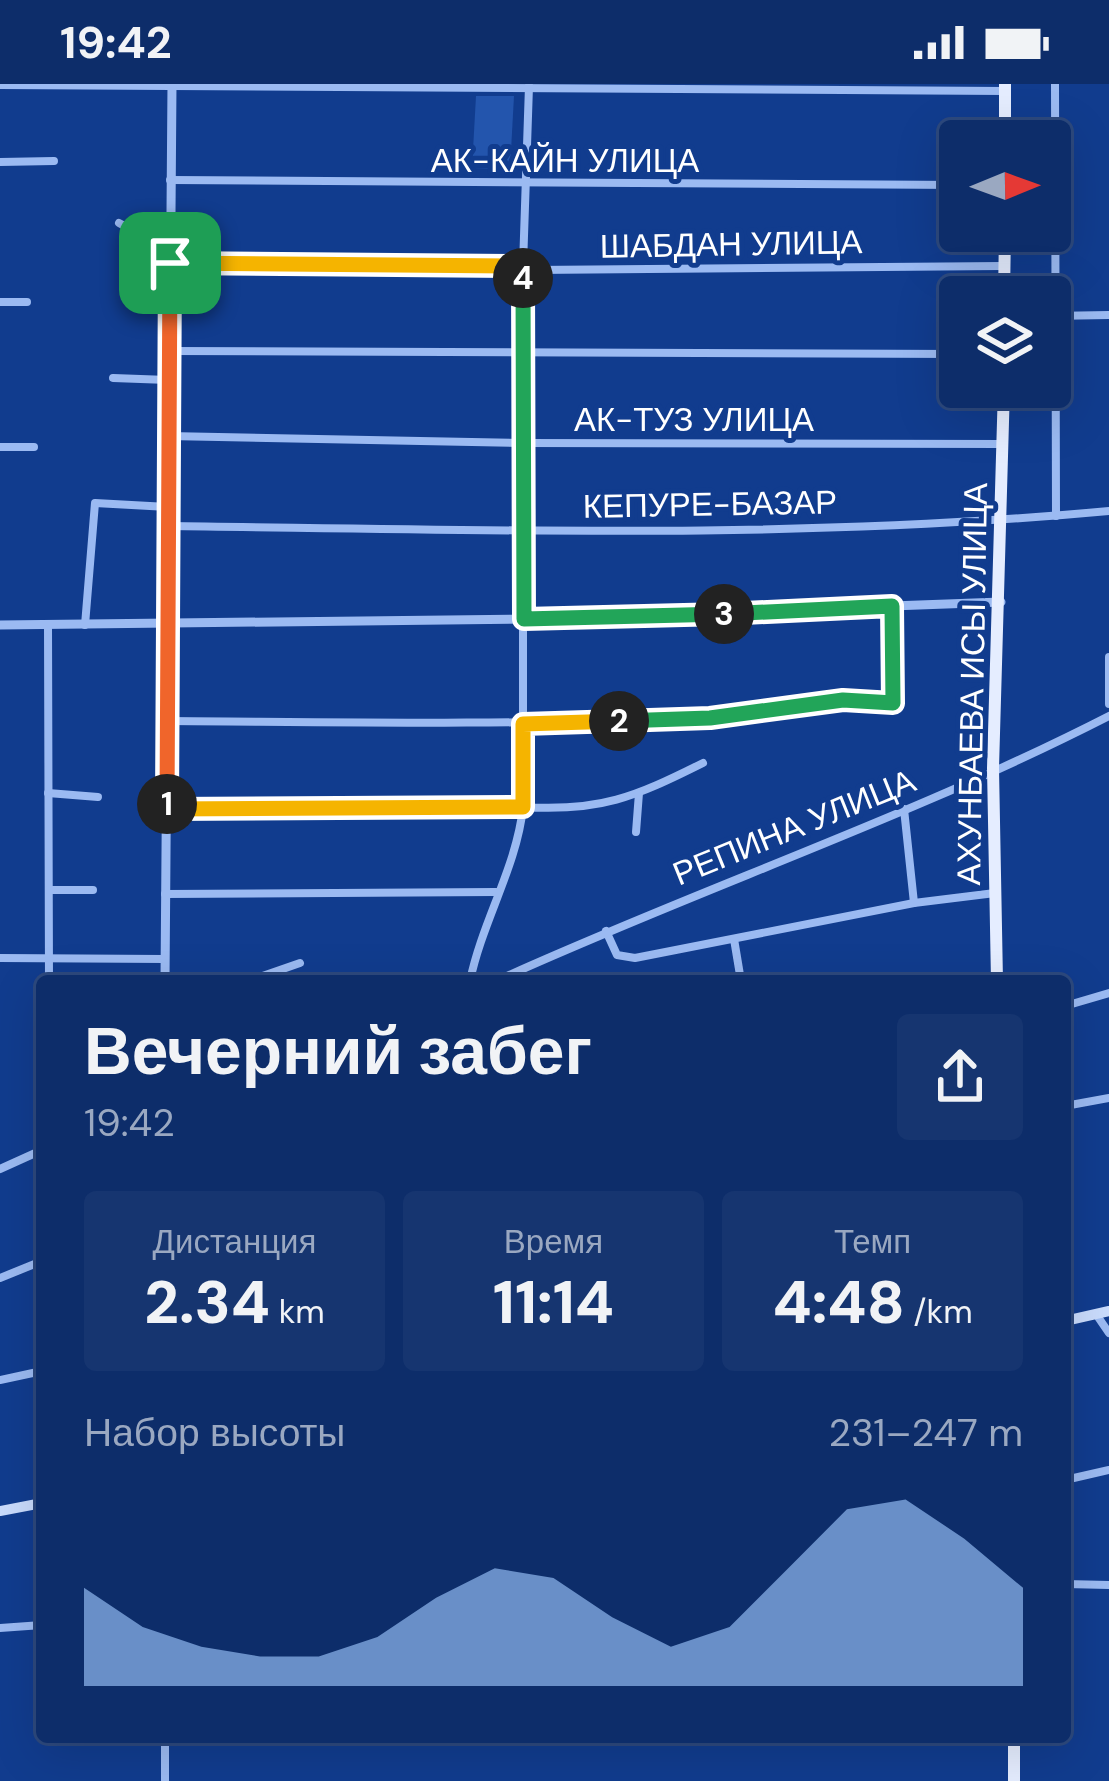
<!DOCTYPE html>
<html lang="ru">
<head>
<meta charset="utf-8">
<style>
	body { margin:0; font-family:"DM Sans",sans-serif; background:#163570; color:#f1f3f6; height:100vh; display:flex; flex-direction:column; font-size:45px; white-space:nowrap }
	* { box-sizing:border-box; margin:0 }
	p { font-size:39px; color:#9aa8c1 }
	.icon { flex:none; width:66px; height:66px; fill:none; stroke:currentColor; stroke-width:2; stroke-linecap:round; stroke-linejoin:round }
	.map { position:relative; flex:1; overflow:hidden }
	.sheet { position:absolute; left:36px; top:891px; width:1035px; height:768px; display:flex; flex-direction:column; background:#0d2d6a; border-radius:12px; box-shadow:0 12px 48px #0002,0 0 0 3px #2d497e }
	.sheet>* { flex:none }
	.needle { width:78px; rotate:89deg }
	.buttons { position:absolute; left:939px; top:36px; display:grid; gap:24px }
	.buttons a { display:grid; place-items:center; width:132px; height:132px; border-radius:12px; background:#0d2d6a; box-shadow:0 12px 48px #0002,0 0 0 3px #2d497e; font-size:60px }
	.pin { position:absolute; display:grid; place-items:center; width:102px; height:102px; color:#fff; margin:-51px; border-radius:24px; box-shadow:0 6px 18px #0006 }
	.km { position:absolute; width:60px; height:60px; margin:-30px; border-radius:50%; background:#222; color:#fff; font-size:33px; line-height:60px; text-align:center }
	.round { display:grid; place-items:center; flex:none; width:126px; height:126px; border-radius:12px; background:#163570 }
	.overview { display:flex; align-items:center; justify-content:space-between; height:204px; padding:0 48px }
	h1 { font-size:66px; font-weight:800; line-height:90px }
	.stats { display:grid; grid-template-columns:repeat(3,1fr); gap:18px; height:204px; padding:12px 48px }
	.stats div { display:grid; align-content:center; border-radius:12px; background:#163570; text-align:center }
	.stats b { font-size:60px; font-weight:800 }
	.stats small { font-size:33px; font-weight:400 }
	.stats p { font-size:33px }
	.chart { height:336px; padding:24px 48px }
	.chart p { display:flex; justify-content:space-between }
	.chart svg { width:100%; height:216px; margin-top:12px; fill:#90b9f0; opacity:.7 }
	.status { display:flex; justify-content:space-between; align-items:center; height:84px; padding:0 60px; background:#0d2d6a; direction:ltr }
	.status svg { height:33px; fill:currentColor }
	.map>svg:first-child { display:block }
	.green { fill:#2355ad }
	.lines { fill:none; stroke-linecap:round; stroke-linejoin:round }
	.minor { stroke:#9bbaf2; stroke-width:8 }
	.tertiary { stroke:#9bbaf2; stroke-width:9 }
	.secondary { stroke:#c9dbfc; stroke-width:10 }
	.primary { stroke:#e5edff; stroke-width:12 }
	.split-1-casing { stroke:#fff; stroke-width:24 }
	.split-2-casing { stroke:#fff; stroke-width:24 }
	.split-3-casing { stroke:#fff; stroke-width:24 }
	.split-4-casing { stroke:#fff; stroke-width:24 }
	.split-5-casing { stroke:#fff; stroke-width:24 }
	.split-1 { stroke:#f0652b; stroke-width:15 }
	.split-2 { stroke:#f5b400; stroke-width:15 }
	.split-3 { stroke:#22a559; stroke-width:15 }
	.split-4 { stroke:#22a559; stroke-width:15 }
	.split-5 { stroke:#f5b400; stroke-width:15 }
	.labels { text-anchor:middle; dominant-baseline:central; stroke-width:10; stroke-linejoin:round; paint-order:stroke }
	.street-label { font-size:33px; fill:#fff; stroke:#113c8e }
</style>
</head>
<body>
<div class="status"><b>19:42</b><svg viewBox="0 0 49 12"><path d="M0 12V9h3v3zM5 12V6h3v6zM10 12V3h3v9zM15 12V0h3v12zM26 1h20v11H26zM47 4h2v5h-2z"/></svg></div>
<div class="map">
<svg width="1109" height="1697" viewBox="0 0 1109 1697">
	<rect width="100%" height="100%" fill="#113c8e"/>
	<!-- green -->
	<polygon class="green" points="476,12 514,12 510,85 472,84"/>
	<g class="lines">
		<!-- minor -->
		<g class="minor">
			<polyline points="1055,0 1056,432"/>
			<polyline points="0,1 1005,7"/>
			<polyline points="0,78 54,77"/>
			<polyline points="170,96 960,101"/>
			<polyline points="119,139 141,151 170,152"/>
			<polyline points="170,179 523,182 534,186 1003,182"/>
			<polyline points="0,218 27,218"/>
			<polyline points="1050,232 1109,231"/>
			<polyline points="170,267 960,270"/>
			<polyline points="113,294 168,296"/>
			<polyline points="168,352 524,359 1003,360"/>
			<polyline points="0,363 34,363"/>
			<path d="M168,442C482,446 797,456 1109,427"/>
			<polyline points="48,541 49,897"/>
			<polyline points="85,541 95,419 168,423"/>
			<polyline points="1109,573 1109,620"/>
			<path d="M167,637C336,638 505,641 674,635C748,633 819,615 893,619L892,522"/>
			<polyline points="48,709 98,713"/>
			<path d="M167,725L523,723C600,728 635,713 703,679"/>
			<polyline points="904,725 914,819"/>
			<polyline points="636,748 639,709"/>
			<polyline points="49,806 93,806"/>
			<polyline points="165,810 496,808"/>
			<polyline points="606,847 617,871 635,874 914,819 995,809"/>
			<polyline points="734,855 741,897"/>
			<polyline points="0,874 165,875"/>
			<polyline points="248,897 300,879"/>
			<path d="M470,897C482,838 517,782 523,723V182L529,2"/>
			<path d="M496,897C698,805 912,733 1109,632"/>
			<polyline points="1065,922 1109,909"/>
			<polyline points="1065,1022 1109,1014"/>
			<polyline points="0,1085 42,1066"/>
			<polyline points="0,1194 42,1177"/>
			<polyline points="1096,1230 1109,1249"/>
			<polyline points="0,1296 42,1287"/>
			<polyline points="1065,1396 1109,1386"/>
			<polyline points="1065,1500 1109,1501"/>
			<polyline points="0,1544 42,1541"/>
			<polyline points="165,1653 165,1697"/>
		</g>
		<!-- tertiary -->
		<g class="tertiary">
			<polyline points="0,541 534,535 1001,518"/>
			<polyline points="165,897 172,0"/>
		</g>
		<!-- secondary -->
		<g class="secondary">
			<polyline points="1065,1237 1109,1227"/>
			<polyline points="0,1427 42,1419"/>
		</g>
		<!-- primary -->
		<g class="primary">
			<polyline points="1005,0 1005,57"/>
			<polyline points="1004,213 1005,147"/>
			<polyline points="997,897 993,684 1004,303"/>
			<polyline points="1014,1697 1014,1653"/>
		</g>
	</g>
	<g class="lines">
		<!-- split-1 casing -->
		<g class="split-1-casing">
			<polyline id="split-1" points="167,720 170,179"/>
		</g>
		<!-- split-2 casing -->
		<g class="split-2-casing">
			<polyline id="split-2" points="167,720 167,725 523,723 523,640 619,637"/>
		</g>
		<!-- split-3 casing -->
		<g class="split-3-casing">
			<polyline id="split-3" points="619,637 710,634 843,616 893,619 892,522 724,530"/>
		</g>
		<!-- split-4 casing -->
		<g class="split-4-casing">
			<polyline id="split-4" points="523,194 524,535 724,530"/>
		</g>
		<!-- split-5 casing -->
		<g class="split-5-casing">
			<polyline id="split-5" points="170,179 523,182 523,194"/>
		</g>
		<!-- split-1 -->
		<use href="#split-1" class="split-1"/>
		<!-- split-2 -->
		<use href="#split-2" class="split-2"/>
		<!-- split-3 -->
		<use href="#split-3" class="split-3"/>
		<!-- split-4 -->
		<use href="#split-4" class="split-4"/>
		<!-- split-5 -->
		<use href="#split-5" class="split-5"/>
	</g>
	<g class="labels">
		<!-- street labels -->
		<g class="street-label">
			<text x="565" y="76">АК-КАЙН УЛИЦА</text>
			<text transform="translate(731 160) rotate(-1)">ШАБДАН УЛИЦА</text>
			<text x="694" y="335">АК-ТУЗ УЛИЦА</text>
			<text transform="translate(710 420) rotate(-1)">КЕПУРЕ-БАЗАР</text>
			<text transform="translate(972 600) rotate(-89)">АХУНБАЕВА ИСЫ УЛИЦА</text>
			<text transform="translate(794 743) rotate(-22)">РЕПИНА УЛИЦА</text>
		</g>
	</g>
</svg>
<div class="buttons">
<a><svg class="needle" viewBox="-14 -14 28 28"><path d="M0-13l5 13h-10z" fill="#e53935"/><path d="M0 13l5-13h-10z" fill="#9aa8c1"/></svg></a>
<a><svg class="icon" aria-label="layers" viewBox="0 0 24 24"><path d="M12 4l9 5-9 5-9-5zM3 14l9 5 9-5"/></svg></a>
</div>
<div class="pin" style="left:170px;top:179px;background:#1e9e55"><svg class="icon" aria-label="arrive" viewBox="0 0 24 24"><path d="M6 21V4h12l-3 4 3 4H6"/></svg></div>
<b class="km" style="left:167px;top:720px">1</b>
<b class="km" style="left:619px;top:637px">2</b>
<b class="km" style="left:724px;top:530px">3</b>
<b class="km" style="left:523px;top:194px">4</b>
<section class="sheet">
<div class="overview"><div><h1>Вечерний забег</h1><p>19:42</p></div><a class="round"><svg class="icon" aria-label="share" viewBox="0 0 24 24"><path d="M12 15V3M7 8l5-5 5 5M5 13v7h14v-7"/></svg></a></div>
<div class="stats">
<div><p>Дистанция</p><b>2.34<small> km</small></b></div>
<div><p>Время</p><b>11:14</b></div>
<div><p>Темп</p><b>4:48<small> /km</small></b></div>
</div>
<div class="chart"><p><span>Набор высоты</span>231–247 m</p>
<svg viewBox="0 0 160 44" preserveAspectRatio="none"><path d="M0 44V24L10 32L20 36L30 38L40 38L50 34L60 26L70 20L80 22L90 30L100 36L110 32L120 20L130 8L140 6L150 14L160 24V44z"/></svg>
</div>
</section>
</div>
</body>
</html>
